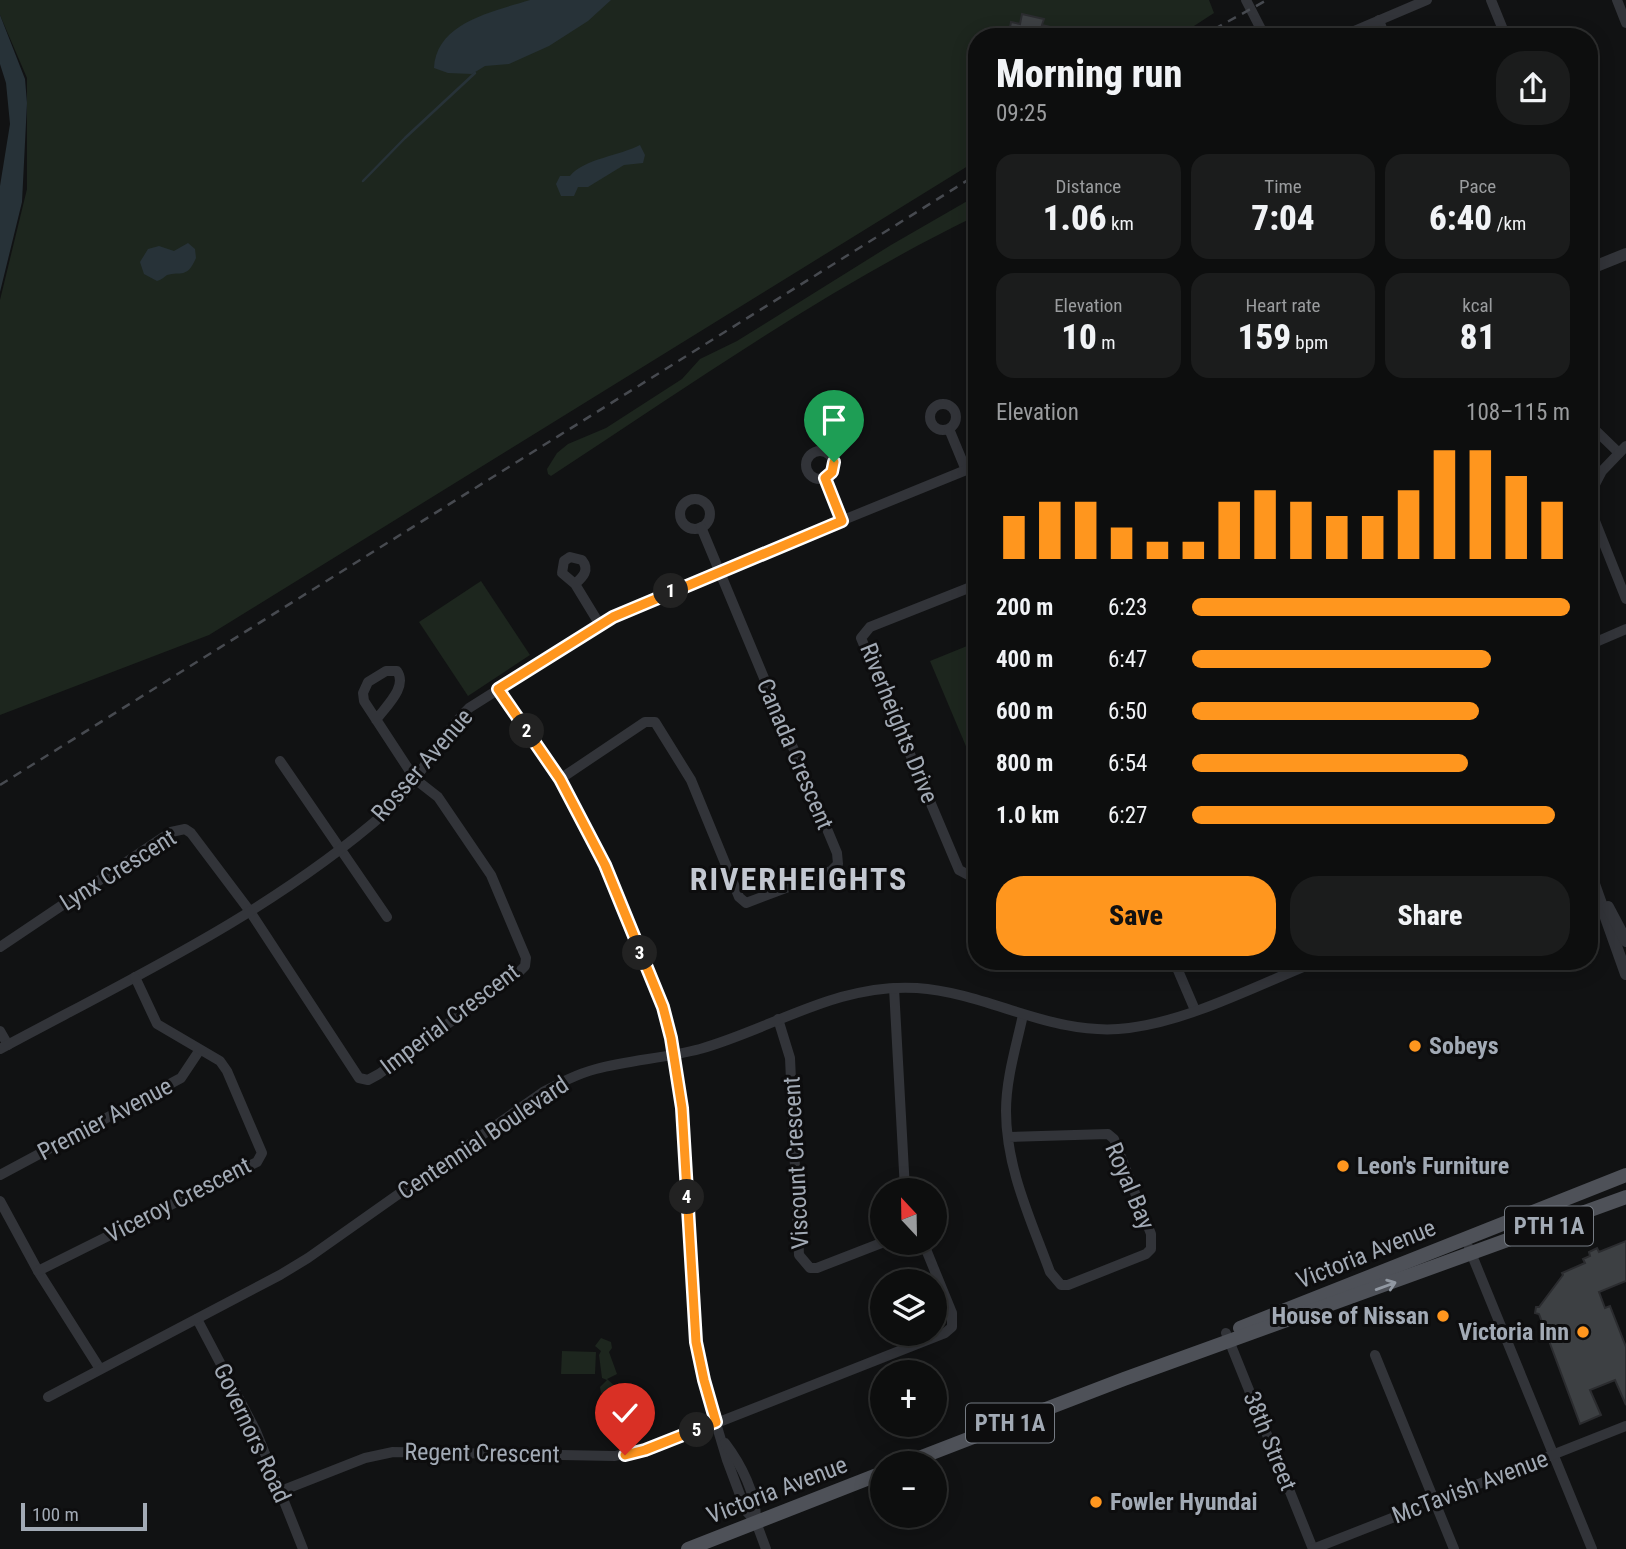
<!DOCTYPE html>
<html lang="en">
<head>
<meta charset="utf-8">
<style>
	body { margin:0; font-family:"Roboto Condensed",sans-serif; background:#1b1c1c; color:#f1f3f6; height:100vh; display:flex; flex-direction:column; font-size:26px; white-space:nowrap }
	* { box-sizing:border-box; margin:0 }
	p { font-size:23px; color:#9a9c9e }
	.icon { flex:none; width:38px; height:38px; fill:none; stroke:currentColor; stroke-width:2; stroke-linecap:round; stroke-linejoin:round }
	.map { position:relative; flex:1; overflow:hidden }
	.details { position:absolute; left:968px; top:28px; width:630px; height:942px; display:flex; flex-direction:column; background:#0d0e0e; border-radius:28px; box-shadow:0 4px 18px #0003,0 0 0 2px #2d2e2e }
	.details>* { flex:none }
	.needle { width:46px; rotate:338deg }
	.buttons { position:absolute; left:870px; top:1178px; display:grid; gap:14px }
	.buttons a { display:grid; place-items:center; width:77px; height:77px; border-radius:50%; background:#0d0e0e; box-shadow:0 4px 18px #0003,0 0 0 2px #2d2e2e; font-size:35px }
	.scale { position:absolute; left:21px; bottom:18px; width:126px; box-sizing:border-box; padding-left:7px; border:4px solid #a2aab5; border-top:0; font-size:19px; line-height:24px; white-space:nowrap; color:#a2aab5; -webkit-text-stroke:5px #0d0d0e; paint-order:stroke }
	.pin { position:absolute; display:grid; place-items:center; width:60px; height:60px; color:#fff; margin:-72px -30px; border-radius:50% 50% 50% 0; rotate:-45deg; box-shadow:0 0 7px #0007 }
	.pin .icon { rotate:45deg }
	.km { position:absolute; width:35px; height:35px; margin:-18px; border-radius:50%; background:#222; color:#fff; font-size:19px; line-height:35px; text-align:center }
	.round { display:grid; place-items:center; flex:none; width:74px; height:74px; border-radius:28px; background:#1b1c1c }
	.headline { display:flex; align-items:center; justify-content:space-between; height:119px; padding:0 28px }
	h1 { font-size:38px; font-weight:800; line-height:52px }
	.figures { display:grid; grid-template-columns:repeat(3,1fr); gap:10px; height:119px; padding:7px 28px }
	.figures div { display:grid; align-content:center; border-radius:18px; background:#1b1c1c; text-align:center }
	.figures b { font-size:35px; font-weight:800 }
	.figures small { font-size:19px; font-weight:400 }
	.figures p { font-size:19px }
	.chart { height:196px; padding:14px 28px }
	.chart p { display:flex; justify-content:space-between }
	.chart svg { width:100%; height:126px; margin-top:7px; stroke:#ff961e; stroke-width:6 }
	.primary-button { display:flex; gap:14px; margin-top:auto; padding:14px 28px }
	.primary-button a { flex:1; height:80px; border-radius:28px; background:#ff961e; color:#111; font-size:28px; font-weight:800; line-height:80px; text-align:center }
	.primary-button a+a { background:#1b1c1c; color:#f1f3f6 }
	ul { padding:0 28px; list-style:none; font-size:23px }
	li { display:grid; grid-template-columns:112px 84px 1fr; align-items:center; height:52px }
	li i { height:18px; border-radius:9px; background:#ff961e }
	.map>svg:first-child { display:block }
	.green { fill:#1d261e }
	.water { fill:#273238 }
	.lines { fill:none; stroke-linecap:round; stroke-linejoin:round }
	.stream { stroke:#273238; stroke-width:2.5 }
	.building { fill:#3d4043; stroke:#2b2c2f; stroke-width:2 }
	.minor { stroke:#323439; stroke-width:10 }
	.tertiary { stroke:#323439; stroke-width:12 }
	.primary { stroke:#4e5158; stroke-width:14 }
	.rail { stroke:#474a50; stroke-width:2.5; stroke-dasharray:9 7; stroke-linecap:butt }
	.oneway { stroke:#9198a2 }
	.route-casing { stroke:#fff; stroke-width:14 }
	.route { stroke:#ff961e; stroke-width:9 }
	.poi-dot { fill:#ff961e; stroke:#0d0d0e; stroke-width:2.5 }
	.labels { text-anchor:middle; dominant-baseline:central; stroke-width:6; stroke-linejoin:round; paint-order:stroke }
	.shield { fill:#0d0d0e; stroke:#757b83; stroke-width:2 }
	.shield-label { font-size:23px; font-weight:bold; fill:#a2aab5 }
	.street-label { font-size:24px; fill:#a2aab5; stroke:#0d0d0e }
	.poi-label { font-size:24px; font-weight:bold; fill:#a2aab5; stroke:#0d0d0e; text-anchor:start }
	.district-label { font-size:32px; font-weight:bold; letter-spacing:2px; fill:#c3c8d1; stroke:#0d0d0e }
</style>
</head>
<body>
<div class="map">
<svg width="1626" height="1549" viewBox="0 0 1626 1549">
	<rect width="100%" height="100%" fill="#111213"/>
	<!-- green -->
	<g class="green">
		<polygon points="0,0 1209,0 1214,13 1177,37 976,37 976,161 209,635 0,715 0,300 27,189 27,78 0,15"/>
		<path d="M976,196V216C827,288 690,385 551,476L548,474L547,469L557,453L568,444L606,428L682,379L700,359L737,341L891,245Z"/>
		<polygon points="481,581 530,655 468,696 419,622"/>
		<polygon points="972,644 976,679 976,770 930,661"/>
		<polygon points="601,1338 611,1342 612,1348 609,1352 617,1374 607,1379 618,1389 608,1397 601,1393 600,1387 607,1380 602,1378 599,1355 601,1351 595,1346"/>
		<polygon points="562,1351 596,1352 595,1374 561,1374"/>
	</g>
	<!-- water -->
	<g class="water">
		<path d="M530,0H611L588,21L549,46L509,64L485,66L472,74L448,73L434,68C436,22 495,11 530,0Z"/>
		<polygon points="0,15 25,79 27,103 22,202 0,292 0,186 10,124 6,83 0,64"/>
		<path d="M640,145L645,155L643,163L624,165L588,187H578L574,196H561L556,184L560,176H570C583,159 622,155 640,145Z"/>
		<path d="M188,243L195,249L196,258C187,279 181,271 167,275C164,277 161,280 157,281L144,274L140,262L148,249L159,246L174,251Z"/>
	</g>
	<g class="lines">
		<!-- stream -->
		<polyline class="stream" points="363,181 405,138 475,73"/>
	</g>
	<!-- building -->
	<g class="building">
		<polygon points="1022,14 1044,19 1042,25 1079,34 1079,37 1008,37 1011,22 1020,24"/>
		<polygon points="1626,1241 1626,1281 1599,1292 1605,1308 1610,1306 1626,1347 1626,1405 1615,1380 1590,1390 1601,1415 1580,1424 1539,1314 1535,1313 1536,1307 1539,1307 1563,1275 1562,1273 1585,1263 1583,1259 1590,1256 1589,1252 1597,1248 1599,1252"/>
	</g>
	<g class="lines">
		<!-- minor -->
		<g class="minor">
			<polyline points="1246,0 1265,37"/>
			<polyline points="1491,0 1506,37"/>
			<polyline points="1617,0 1626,23"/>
			<polyline points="1379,20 1385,37"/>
			<polyline points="1340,37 1427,0"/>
			<circle cx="943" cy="417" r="13"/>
			<polyline points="1589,424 1619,453"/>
			<polyline points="949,429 966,470"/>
			<circle cx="820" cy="465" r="14"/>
			<polyline points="826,478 842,521"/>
			<polyline points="1589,496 1602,471 1626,446"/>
			<circle cx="695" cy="514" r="15"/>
			<polyline points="1589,506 1626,599"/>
			<path d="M575,584C583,577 590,570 582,560L570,557L564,561L562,573L575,584L600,625"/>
			<polyline points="976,585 870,627 861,638 959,870 976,879"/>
			<polyline points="1589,645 1626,629"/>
			<polyline points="498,689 560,779 605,865 663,1007 671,1038 682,1108 696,1342 703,1380 727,1460 746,1511 756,1522 766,1549"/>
			<polyline points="280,761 387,917"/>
			<polyline points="560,779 645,722 655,722 691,780 739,897 746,903 831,871 838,864 837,853 701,527"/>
			<path d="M0,947L171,832L185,829L191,833L249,910L359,1078L368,1080L379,1074L519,972L525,966L526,958L491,875L438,797L415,779L364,701L363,693L368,682L386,671H397C408,687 386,706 376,720"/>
			<polyline points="1174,961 1195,1010"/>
			<polyline points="894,988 905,1190"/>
			<polyline points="778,1019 790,1058 799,1255 810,1268 817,1268 884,1242"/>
			<polyline points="0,1031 8,1045"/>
			<path d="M0,1049C132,978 272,912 386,812C419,783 437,739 469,708L613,617L718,571L976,466"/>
			<path d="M1009,1137L1108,1134L1114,1139L1151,1234V1249L1146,1254L1068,1285H1061L1050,1272C1031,1220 1006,1168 1006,1111C1006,1079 1016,1047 1023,1015"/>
			<polyline points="0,1175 181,1078 199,1051"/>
			<polyline points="0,1201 38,1271 100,1369"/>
			<polyline points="1469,1248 1592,1549"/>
			<polyline points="38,1271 257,1162 262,1153 227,1071 220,1061 157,1024 135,977"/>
			<polyline points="197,1319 256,1431 303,1549"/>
			<polyline points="1226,1333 1313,1549"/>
			<polyline points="1375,1355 1454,1549"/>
			<path d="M48,1397L280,1275L308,1258L543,1092C560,1083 577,1074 596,1069C630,1060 666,1058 700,1049C774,1028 837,983 917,988C990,993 1054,1038 1129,1028C1192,1020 1259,984 1318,961"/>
			<path d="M725,1443C741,1464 757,1495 756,1522"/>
			<polyline points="281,1491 365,1458 393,1452 615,1456 658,1446 945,1333 952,1327 952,1313 923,1242"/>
			<polyline points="1313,1549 1626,1426"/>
		</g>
		<!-- tertiary -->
		<g class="tertiary">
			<polyline points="1589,269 1626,254"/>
			<polyline points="1589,870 1626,974"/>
			<polyline points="1608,907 1626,941"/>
		</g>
		<!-- primary -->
		<g class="primary">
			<polyline points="1240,1328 1626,1175"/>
			<polyline points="906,1463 1124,1379 1626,1197"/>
			<polyline points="688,1549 882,1473"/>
		</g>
		<!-- rail -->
		<g class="rail">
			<polyline points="1200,37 1267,0"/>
			<polyline points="0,785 976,175"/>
		</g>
	</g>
	<!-- one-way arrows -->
	<defs><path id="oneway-shaft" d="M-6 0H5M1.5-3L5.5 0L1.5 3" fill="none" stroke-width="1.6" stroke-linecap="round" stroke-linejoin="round" transform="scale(1.75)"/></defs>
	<use class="oneway" href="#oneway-shaft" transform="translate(1386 1286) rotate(-20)"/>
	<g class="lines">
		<!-- route casing -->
		<g class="route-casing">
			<polyline id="route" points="625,1455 645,1450 716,1422 704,1380 696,1342 682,1108 671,1038 663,1007 605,865 560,779 498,689 613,617 842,521 825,478 832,472 834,462"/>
		</g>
		<!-- route -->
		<use href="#route" class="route"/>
	</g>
	<!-- markers -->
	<g class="poi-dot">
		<circle cx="1415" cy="1046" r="7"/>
		<circle cx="1343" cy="1166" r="7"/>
		<circle cx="1443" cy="1316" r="7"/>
		<circle cx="1583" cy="1332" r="7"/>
		<circle cx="1096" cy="1502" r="7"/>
	</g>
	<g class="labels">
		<!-- shield labels -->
		<g class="shield">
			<rect x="1505" y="1206.5" width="88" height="39" rx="5"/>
			<rect x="966" y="1403.5" width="88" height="39" rx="5"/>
		</g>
		<g class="shield-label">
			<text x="1549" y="1226">PTH 1A</text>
			<text x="1010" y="1423">PTH 1A</text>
		</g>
		<!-- street labels -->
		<g class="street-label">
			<text transform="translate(899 723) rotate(68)">Riverheights Drive</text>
			<text transform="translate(795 754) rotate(67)">Canada Crescent</text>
			<text transform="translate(422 765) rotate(-49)">Rosser Avenue</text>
			<text transform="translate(118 870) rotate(-32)">Lynx Crescent</text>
			<text transform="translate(450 1019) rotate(-37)">Imperial Crescent</text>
			<text transform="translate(105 1119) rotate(-28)">Premier Avenue</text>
			<text transform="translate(483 1138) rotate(-34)">Centennial Boulevard</text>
			<text transform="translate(796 1163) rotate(-93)">Viscount Crescent</text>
			<text transform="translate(1130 1186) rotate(67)">Royal Bay</text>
			<text transform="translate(178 1200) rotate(-27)">Viceroy Crescent</text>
			<text transform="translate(1366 1254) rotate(-22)">Victoria Avenue</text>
			<text transform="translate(252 1433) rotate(65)">Governors Road</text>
			<text transform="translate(1270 1441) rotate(68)">38th Street</text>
			<text transform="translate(482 1453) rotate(1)">Regent Crescent</text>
			<text transform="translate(1470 1487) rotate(-21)">McTavish Avenue</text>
			<text transform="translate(777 1490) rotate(-21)">Victoria Avenue</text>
		</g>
		<!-- poi labels -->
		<g class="poi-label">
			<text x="1429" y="1046">Sobeys</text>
			<text x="1357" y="1166">Leon's Furniture</text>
			<text x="1429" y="1316" text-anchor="end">House of Nissan</text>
			<text x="1569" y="1332" text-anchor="end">Victoria Inn</text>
			<text x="1110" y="1502">Fowler Hyundai</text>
		</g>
		<!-- district labels -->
		<g class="district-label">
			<text x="799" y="879">RIVERHEIGHTS</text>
		</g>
	</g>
</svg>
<div class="buttons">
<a><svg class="needle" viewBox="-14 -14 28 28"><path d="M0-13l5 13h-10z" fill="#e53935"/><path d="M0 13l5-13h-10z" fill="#9a9c9e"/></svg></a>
<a><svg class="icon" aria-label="layers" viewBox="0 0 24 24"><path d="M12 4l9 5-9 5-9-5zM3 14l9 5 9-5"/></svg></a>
<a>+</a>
<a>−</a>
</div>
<div class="scale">100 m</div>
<div class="pin" style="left:834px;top:462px;background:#1e9e55"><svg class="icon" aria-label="arrive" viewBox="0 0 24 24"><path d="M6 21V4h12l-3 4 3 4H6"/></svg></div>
<div class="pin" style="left:625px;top:1455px;background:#d93025"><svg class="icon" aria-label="check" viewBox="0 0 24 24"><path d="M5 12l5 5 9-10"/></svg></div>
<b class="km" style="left:671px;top:591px">1</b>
<b class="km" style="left:527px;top:731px">2</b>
<b class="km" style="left:640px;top:953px">3</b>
<b class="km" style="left:687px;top:1197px">4</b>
<b class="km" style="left:697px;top:1430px">5</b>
<section class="details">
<div class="headline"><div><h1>Morning run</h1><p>09:25</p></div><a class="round"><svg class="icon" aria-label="share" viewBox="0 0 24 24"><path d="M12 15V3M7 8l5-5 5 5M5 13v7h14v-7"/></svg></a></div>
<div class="figures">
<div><p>Distance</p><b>1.06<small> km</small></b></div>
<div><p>Time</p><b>7:04</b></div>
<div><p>Pace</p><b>6:40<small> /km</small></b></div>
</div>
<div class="figures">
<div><p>Elevation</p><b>10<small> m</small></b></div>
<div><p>Heart rate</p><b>159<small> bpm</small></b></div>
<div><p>kcal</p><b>81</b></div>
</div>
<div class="chart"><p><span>Elevation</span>108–115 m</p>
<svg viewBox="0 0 160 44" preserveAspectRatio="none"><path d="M5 44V29M15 44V24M25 44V24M35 44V33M45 44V38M55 44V38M65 44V24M75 44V20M85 44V24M95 44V29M105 44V29M115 44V20M125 44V6M135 44V6M145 44V15M155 44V24"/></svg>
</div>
<ul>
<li><b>200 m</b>6:23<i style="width:100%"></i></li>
<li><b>400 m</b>6:47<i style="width:79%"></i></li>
<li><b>600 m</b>6:50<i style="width:76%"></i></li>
<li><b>800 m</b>6:54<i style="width:73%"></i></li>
<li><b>1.0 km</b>6:27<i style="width:96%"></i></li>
</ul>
<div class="primary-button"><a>Save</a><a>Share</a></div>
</section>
</div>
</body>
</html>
